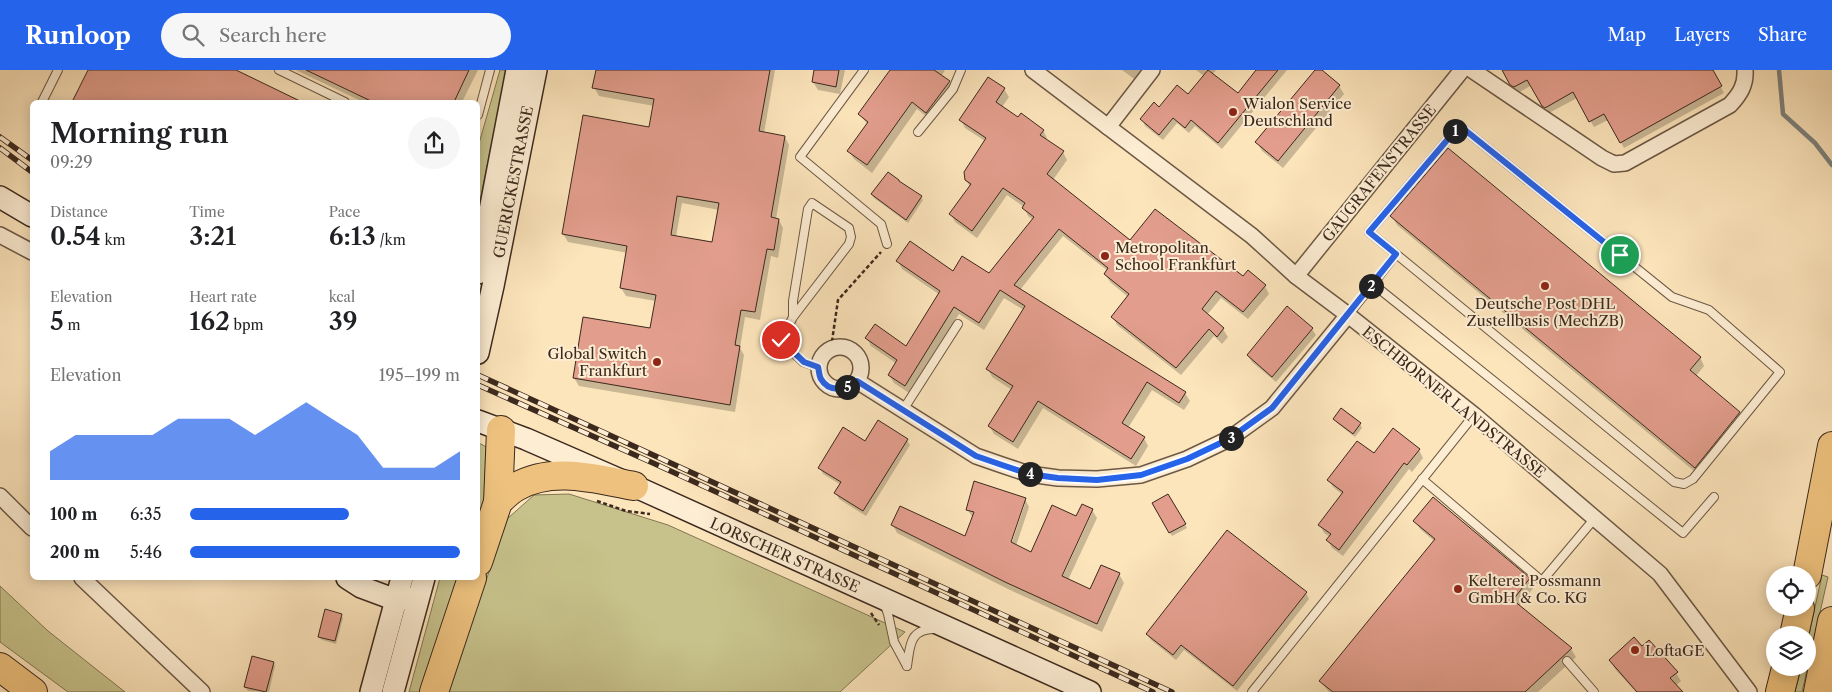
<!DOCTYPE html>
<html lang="en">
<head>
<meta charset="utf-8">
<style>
	body { margin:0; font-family:"Libre Caslon Text",serif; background:#f6f6f6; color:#202124; height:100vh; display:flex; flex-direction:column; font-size:19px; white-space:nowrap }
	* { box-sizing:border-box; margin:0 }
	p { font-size:16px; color:#757577 }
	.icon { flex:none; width:28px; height:28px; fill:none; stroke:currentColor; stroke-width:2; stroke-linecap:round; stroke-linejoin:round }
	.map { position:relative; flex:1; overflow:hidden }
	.panel { position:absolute; left:30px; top:30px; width:450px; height:480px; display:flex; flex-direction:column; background:#fff; border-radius:8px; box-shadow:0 2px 12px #0003 }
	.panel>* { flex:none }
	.tools { position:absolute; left:1766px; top:496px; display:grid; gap:10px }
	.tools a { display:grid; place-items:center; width:50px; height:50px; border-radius:50%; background:#fff; box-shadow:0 2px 12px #0003; font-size:25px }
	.pin { position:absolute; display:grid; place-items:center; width:42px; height:42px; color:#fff; margin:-21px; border:2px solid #fff; border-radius:50%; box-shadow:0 1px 5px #0007 }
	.km { position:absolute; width:25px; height:25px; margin:-12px; border-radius:50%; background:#222; color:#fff; font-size:14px; line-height:25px; text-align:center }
	.round { display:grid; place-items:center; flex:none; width:52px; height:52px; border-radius:26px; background:#f6f6f6 }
	.head { display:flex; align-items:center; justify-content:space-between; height:85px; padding:0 20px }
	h1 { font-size:28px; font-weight:600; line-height:38px }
	.stats { display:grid; grid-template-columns:repeat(3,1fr); gap:8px; height:85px; padding:5px 20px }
	.stats div { display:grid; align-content:center }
	.stats b { font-size:25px; font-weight:600 }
	.stats small { font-size:14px; font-weight:400 }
	.stats p { font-size:14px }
	.chart { height:140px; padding:10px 20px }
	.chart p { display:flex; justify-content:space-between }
	.chart svg { width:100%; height:90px; margin-top:5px; fill:#2563eb; opacity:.7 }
	ul { padding:0 20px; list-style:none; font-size:16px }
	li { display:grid; grid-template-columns:80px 60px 1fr; align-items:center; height:38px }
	li i { height:12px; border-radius:6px; background:#2563eb }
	header { display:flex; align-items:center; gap:30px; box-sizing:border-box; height:70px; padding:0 25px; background:#2563eb; color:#fff }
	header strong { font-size:24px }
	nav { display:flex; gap:28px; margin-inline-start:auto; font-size:18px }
	.search { width:350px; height:45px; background:#f6f6f6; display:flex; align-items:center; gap:12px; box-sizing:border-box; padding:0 18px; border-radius:28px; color:#757577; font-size:19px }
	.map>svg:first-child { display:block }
	.green { fill:#c7c28b; stroke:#827654 }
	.shadow { fill:#0003; fill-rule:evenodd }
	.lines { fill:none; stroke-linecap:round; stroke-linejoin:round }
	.stream { stroke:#7c817d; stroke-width:4.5 }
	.building { fill:#e29d8c; stroke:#3c291d; fill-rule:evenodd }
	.service-casing { stroke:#6c5844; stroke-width:10 }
	.minor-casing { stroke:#6c5844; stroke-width:18 }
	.secondary-casing { stroke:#3c291d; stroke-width:24 }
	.motorway-casing { stroke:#3c291d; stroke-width:30 }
	.path { stroke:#3c291d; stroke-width:2.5; stroke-dasharray:4 2.5; stroke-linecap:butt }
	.service { stroke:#fdedd3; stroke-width:8 }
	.minor { stroke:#fdedd3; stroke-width:15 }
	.secondary { stroke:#fdedd3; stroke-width:21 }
	.motorway { stroke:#eec27e; stroke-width:28 }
	.rail-casing { stroke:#3c291d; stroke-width:5.5 }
	.rail { stroke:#fdedd3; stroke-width:4; stroke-dasharray:11; stroke-linecap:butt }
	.route-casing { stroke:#fff; stroke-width:10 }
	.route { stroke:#2563eb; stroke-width:6 }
	.poi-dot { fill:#8f2418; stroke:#fdedd3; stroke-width:2 }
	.labels { text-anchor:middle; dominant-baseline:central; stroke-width:4; stroke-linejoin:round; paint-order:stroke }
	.poi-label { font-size:15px; fill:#3c291d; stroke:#fdedd3; text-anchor:start }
	.street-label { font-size:15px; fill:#3c291d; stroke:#fdedd3 }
</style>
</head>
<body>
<header>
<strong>Runloop</strong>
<div class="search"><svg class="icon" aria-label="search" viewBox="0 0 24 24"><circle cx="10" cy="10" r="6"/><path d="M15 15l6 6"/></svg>Search here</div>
<nav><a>Map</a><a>Layers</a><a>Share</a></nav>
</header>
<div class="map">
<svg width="1832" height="622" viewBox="0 0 1832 622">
	<rect width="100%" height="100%" fill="#fce4bb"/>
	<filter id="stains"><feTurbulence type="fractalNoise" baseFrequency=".004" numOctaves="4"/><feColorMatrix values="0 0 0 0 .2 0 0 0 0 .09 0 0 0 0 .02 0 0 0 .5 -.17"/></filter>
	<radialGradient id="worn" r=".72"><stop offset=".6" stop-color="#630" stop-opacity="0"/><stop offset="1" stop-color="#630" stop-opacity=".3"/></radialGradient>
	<!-- green -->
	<g class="green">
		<polygon points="500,0 506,0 478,142 478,77"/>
		<polygon points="478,374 481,374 488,378 491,411 478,466"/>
		<polygon points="569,424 668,455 905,562 840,622 448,622 507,449 534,425"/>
		<polygon points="1822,505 1828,507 1802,622 1795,622 1801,598 1808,598 1808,569"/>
		<polygon points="440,508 464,508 425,622 409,622"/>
		<polygon points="0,516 48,561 125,622 68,622 0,572"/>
	</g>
	<!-- shadow -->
	<g class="shadow">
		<polygon points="89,0 233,0 299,32 73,32"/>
		<polygon points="296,0 478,0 462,32 363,32"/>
		<path d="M597,0H775L764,63L785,67L789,75L776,149L779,150L783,158L778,188L771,186L760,250L745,247L740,278L744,285L735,342L579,316L574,308L651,260L656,231L626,226L621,218L628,183L568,172L563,164L650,59L654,36L599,26L594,17ZM682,133L719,140L713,173L676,167Z"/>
		<polygon points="815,0 845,0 840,24 818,20 813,12"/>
		<polygon points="892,0 945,0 941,7 949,12 953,20 931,50 917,39 872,103 854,89 849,81 868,55 860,45"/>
		<polygon points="1122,0 1145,0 1137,11"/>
		<polygon points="1196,0 1216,0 1213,4 1238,24 1258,0 1287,0 1222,79 1195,56 1189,63 1177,53 1163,70 1145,56 1142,49 1160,38 1188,26 1204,6"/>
		<polygon points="1317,0 1320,0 1339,16 1344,24 1283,98 1262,81 1257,72"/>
		<polygon points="1503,0 1711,0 1724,23 1624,78 1608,50 1594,57 1577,28 1549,43 1532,15 1518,23 1515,21"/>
		<polygon points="1004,19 1009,27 1002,37 1018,49 1043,60 1047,68 1046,70 1063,82 1067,90 1053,110 1131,172 1243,207 1265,216 1269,224 1248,249 1221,228 1207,245 1223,259 1228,267 1222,274 1214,266 1181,305 1117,255 1113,247 1128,227 1110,212 1105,204 1108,201 1063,166 1020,220 1185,323 1190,331 1184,340 1152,320 1128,358 1144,368 1148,376 1136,396 1043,338 1018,379 994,364 990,357 1012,320 992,307 988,299 1024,240 1004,228 984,260 959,244 909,323 894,313 889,305 897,294 871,276 867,268 907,277 940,225 902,199 898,191 954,202 990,205 1033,150 1028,146 1024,137 1007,125 977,168 955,152 951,144 970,117 966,110 985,71 965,58 961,50"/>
		<polygon points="872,125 921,127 923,130 908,153 874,128"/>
		<polygon points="1392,146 1700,287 1704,296 1696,306 1740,343 1744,351 1700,406 1397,155"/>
		<polygon points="1312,259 1316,265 1276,312 1252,292 1248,286"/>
		<polygon points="1335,349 1360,354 1362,358 1355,367 1337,353"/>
		<polygon points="907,370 910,375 866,446 839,429 836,423 841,415 823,404 820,398 866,372"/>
		<polygon points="1419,380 1423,388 1412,402 1409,399 1343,486 1332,478 1328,470 1330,467 1324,463 1320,455 1343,425 1333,417 1329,410 1374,385"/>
		<polygon points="1168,426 1187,458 1172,466 1153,434"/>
		<path d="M1025,429L1029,437L1016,476L1031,483L1076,448L1092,440L1097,448L1068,510L1091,521L1102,496L1119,504L1124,513L1102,562L1010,520L897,463L893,455L965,468L973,448L967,439ZM1022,434H1025L1010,478H1008ZM1089,443H1092L1060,512L1058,511Z"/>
		<polygon points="1433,429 1529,509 1534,517 1519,536 1571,579 1576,587 1538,622 1329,622 1320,611 1434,471 1420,459 1415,451"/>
		<polygon points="1306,523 1309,529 1237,621 1184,580 1176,590 1151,570 1147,564"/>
		<polygon points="341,545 343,548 336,574 322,570 319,567"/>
		<polygon points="1642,578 1676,603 1681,611 1675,616 1681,622 1636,622 1615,599 1610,591"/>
		<polygon points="273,593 275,596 269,622 248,621 245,617"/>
	</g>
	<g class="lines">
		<!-- stream -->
		<polyline class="stream" points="1779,0 1783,44 1815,73 1832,95"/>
	</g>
	<!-- building -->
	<g class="building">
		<polygon points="88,0 236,0 302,32 72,32"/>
		<polygon points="306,0 469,0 454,32 373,32"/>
		<path d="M596,0H770L759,61L785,66L771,147L779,149L774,180L767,179L755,242L741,240L735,275L740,276L730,335L573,308L583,247L650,258L656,225L620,218L627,176L562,164L583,45L649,57L654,29L592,18ZM677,126L719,133L712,172L671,165Z"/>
		<polygon points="814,0 839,0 836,17 812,12"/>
		<polygon points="890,0 934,0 950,11 926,43 912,32 867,95 847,81 868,52 858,44"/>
		<polygon points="1208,0 1238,23 1256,0 1278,0 1218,73 1191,50 1185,58 1173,48 1159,65 1140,49 1154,32 1159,37 1177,15 1188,24"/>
		<polygon points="1315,0 1322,0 1340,15 1278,91 1255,72"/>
		<polygon points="1502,0 1713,0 1722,16 1620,73 1604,44 1589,52 1573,22 1545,38 1542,36 1527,10 1514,17 1510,15"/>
		<polygon points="988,7 1005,18 996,32 1018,47 1021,43 1044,60 1040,65 1064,81 1047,104 1130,170 1155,139 1243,206 1248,200 1266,215 1243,242 1216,221 1202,239 1224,258 1217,267 1209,259 1176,298 1111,247 1129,224 1104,204 1108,198 1059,159 1014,215 1186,322 1179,333 1147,312 1122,353 1145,367 1131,389 1038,331 1013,372 988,356 1013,316 986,299 1025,236 1000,220 979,253 954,237 905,316 888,305 897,290 865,268 875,254 906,276 940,221 896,191 910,171 953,201 962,186 989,203 1034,147 1022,138 1025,133 1003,118 972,161 949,144 971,114 965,110 964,102 986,68 959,50"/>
		<polygon points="1448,78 1701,287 1690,300 1740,342 1695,398 1390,146"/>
		<polygon points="888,102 899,110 899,111 922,126 906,150 871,124"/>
		<polygon points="1287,236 1313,258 1272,307 1247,285"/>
		<polygon points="1341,338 1361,353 1353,364 1333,349"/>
		<polygon points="878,350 908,369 863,441 834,423 841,412 818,398 843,357 865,371"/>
		<polygon points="1393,358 1420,379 1407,395 1404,393 1339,480 1326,470 1331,464 1318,455 1343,422 1327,410 1357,371 1374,383"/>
		<polygon points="974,411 1026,428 1011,472 1031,482 1052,435 1076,446 1082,434 1093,439 1062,506 1090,519 1101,495 1120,503 1097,554 1005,512 891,455 900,436 965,466 974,442 966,440"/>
		<polygon points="1168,424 1186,454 1169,463 1152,433"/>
		<polygon points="1433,427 1530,508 1513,530 1572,578 1525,622 1333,622 1319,611 1435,469 1413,451"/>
		<polygon points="1227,460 1307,522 1233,616 1181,575 1173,585 1146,564"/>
		<polygon points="325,539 342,544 335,571 318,567"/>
		<polygon points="1634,567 1642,576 1649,570 1678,602 1670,608 1683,622 1637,622 1609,590"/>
		<polygon points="252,586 274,592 266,622 244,617"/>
	</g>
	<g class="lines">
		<!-- service casing -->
		<g class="service-casing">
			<g id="service">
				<polyline points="279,0 345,32"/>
				<polyline points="864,0 800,87 881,154 887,174"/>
				<polyline points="42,32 58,0"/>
				<polyline points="478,45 490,0"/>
				<polyline points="918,62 953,19 961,0"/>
				<polyline points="1373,214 1396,184 1674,412 1684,414 1693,409 1780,302 1709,240 1672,227 1465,60 1454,62 1369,162 1396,184"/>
				<polyline points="1348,245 1373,214 1683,463 1714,427"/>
				<polyline points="793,247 793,231 808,139 812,133 849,158 851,167 849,174 793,247 782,269 782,272 803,292 818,297"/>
				<polyline points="903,340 958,254"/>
				<polyline points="1422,409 1542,511 1595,448"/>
				<polyline points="884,533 888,544 894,572 907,596"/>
				<polyline points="1567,591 1594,622"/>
				<path d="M907,596C910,577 909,559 934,559"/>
				<polyline points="1252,622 1474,345"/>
			</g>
		</g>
		<!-- minor casing -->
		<g class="minor-casing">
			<g id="minor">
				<polyline points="1033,0 1252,166 1296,206 1348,245 1474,345 1660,504 1749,622"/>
				<path d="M1472,0L1602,88L1614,94L1625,93L1730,35C1740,24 1746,15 1745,0"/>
				<polyline points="1108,57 1152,0"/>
				<polyline points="0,165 32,182"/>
				<polyline points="1296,206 1462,0"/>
				<circle cx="840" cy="298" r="21"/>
				<polyline points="857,311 976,386 1002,395 1029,404 1058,408 1097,409 1141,405 1187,389 1229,369 1272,338 1348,245"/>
				<polyline points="0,426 32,458"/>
				<polyline points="82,508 202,622"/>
			</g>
		</g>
		<!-- secondary casing -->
		<g class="secondary-casing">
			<g id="secondary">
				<polyline points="0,127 32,146"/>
				<polyline points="478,203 517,0"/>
				<polyline points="478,283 493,216 536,0"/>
				<polyline points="478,351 526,369 634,416 1090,622"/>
				<polyline points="347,508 361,517 396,530 409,528"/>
				<polyline points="371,622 402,508"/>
				<polyline points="393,622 424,508"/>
			</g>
		</g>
		<!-- motorway casing -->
		<g class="motorway-casing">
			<g id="motorway">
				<path d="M498,432C503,427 509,421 516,417C553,396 595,409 634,416"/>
				<polyline points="478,492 498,432 501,360"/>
				<polyline points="1807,505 1832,376"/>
				<polyline points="1794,565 1800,538"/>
				<polyline points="0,597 33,622"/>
				<polyline points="434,622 472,508"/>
				<polyline points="1780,622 1786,598"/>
				<polyline points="1818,622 1832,551"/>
			</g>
		</g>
		<!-- path -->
		<g class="path">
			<polyline points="831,278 838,230 881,182"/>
			<polyline points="597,431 626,441 650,444"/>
			<polyline points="871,543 879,555"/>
		</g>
		<!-- service -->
		<use href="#service" class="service"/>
		<!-- minor -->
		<use href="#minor" class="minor"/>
		<!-- secondary -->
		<use href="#secondary" class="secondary"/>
		<!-- motorway -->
		<use href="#motorway" class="motorway"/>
		<!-- rail casing -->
		<g class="rail-casing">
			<g id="rail">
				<polyline points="0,67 32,90"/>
				<polyline points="0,78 32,102"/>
				<polyline points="478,305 1172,622"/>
				<polyline points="478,315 653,393 1153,622"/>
			</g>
		</g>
		<!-- rail -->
		<use href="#rail" class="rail"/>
	</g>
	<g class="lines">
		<!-- route casing -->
		<g class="route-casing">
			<path id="route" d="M781,270L804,292L818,297C819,300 819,306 821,309C829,323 846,320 857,311L976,386L1002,395L1029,404L1058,408L1097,410L1141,405L1187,389L1229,369L1272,338L1396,184L1369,162L1454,62L1465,60L1620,185"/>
		</g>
		<!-- route -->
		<use href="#route" class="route"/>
	</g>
	<!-- markers -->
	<g class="poi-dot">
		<circle cx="1233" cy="42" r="5"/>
		<circle cx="1105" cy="186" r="5"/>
		<circle cx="1545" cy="216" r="5"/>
		<circle cx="657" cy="292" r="5"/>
		<circle cx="1458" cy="519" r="5"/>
		<circle cx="1635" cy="580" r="5"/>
	</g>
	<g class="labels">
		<!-- poi labels -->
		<g class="poi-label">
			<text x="1243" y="33">Wialon Service<tspan x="1243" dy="17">Deutschland</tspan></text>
			<text x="1115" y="177">Metropolitan<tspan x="1115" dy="17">School Frankfurt</tspan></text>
			<text x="1545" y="233" text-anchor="middle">Deutsche Post DHL<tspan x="1545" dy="17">Zustellbasis (MechZB)</tspan></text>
			<text x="647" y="283" text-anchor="end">Global Switch<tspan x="647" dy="17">Frankfurt</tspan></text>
			<text x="1468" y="510">Kelterei Possmann<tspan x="1468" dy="17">GmbH &amp; Co. KG</tspan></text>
			<text x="1645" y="580">LoftaGE</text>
		</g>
		<!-- street labels -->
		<g class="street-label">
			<text transform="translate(1379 103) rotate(-51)">GAUGRAFENSTRASSE</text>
			<text transform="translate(513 112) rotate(-79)">GUERICKESTRASSE</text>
			<text transform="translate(1454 332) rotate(39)">ESCHBORNER LANDSTRASSE</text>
			<text transform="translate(785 485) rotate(24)">LORSCHER STRASSE</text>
		</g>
	</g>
	<rect width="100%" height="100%" filter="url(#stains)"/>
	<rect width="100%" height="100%" fill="url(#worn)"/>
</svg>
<div class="tools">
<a><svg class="icon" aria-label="locate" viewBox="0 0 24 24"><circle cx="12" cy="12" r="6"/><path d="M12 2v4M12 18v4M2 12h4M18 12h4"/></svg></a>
<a><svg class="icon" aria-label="layers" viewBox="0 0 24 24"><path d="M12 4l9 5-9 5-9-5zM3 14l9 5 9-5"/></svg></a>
</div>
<div class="pin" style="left:1620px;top:185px;background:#1e9e55"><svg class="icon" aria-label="arrive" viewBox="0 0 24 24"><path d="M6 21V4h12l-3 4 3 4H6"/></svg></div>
<div class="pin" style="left:781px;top:270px;background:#d93025"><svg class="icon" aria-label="check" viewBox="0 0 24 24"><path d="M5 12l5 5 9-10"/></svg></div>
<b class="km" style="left:1455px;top:61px">1</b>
<b class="km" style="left:1371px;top:216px">2</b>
<b class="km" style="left:1231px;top:368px">3</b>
<b class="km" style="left:1030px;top:404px">4</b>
<b class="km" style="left:847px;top:317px">5</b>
<section class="panel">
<div class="head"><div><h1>Morning run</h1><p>09:29</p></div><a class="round"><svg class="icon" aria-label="share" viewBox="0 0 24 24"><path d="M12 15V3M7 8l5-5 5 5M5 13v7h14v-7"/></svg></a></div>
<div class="stats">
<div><p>Distance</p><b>0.54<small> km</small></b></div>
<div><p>Time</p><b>3:21</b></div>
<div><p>Pace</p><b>6:13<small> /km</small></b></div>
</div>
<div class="stats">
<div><p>Elevation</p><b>5<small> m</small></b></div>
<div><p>Heart rate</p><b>162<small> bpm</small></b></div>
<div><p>kcal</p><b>39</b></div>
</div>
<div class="chart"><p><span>Elevation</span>195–199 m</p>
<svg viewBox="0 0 160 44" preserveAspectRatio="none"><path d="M0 44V30L10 22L20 22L30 22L40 22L50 14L60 14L70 14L80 22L90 14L100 6L110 14L120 22L130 38L140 38L150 38L160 30V44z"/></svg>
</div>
<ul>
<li><b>100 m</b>6:35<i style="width:59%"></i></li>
<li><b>200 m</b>5:46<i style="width:100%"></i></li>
</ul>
</section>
</div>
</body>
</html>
